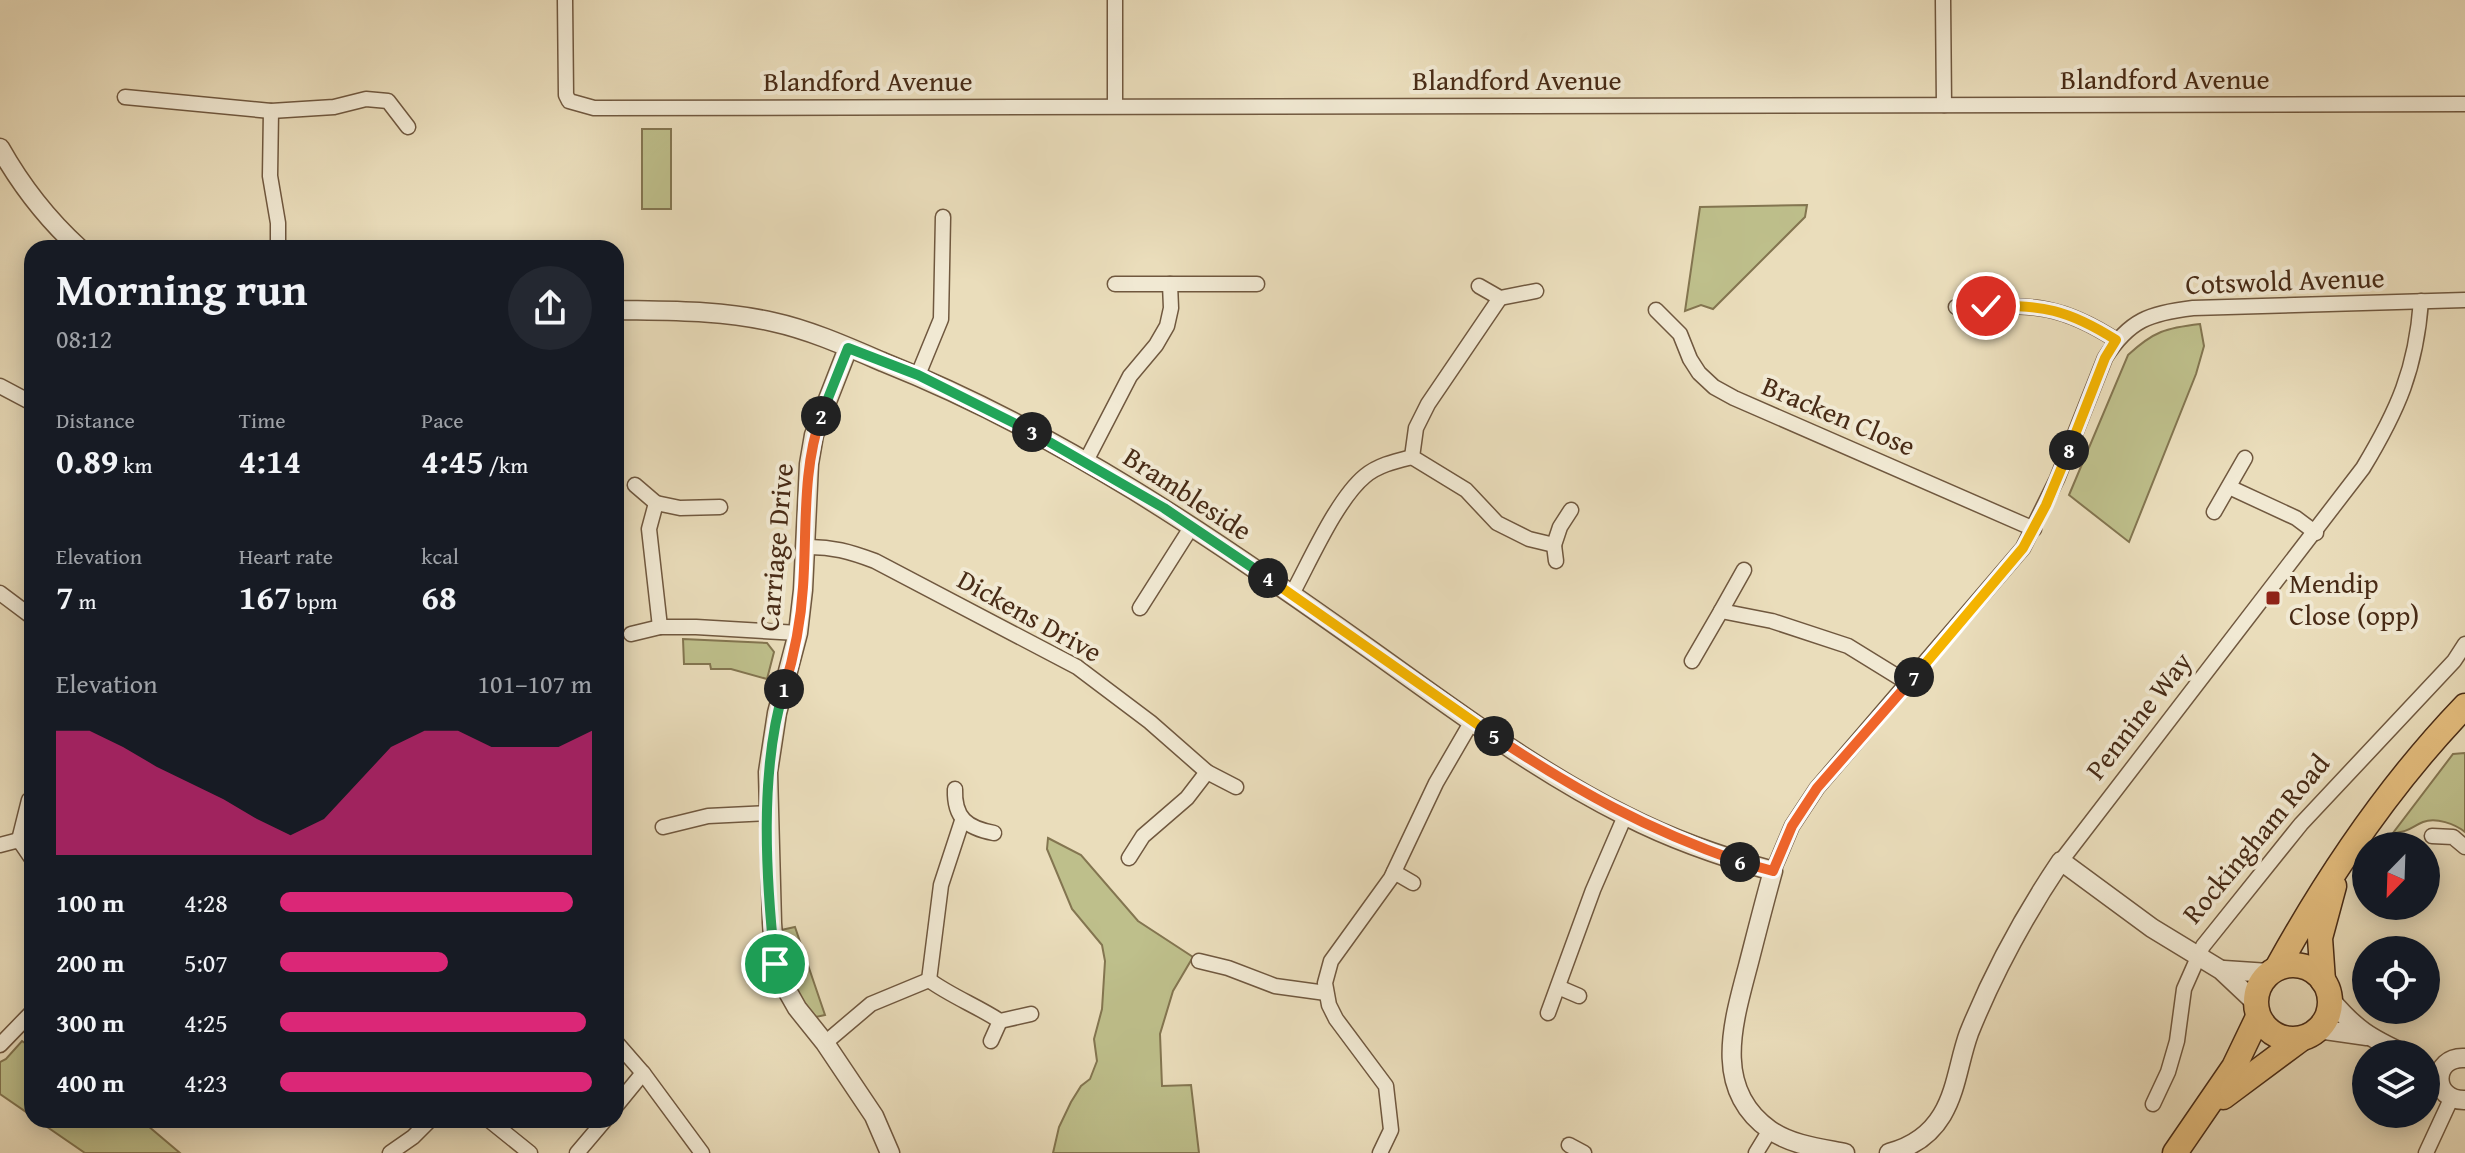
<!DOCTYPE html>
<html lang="en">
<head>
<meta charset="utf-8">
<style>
	body { margin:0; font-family:"Gentium Book Plus",serif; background:#242831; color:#f1f3f6; height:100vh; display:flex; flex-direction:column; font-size:30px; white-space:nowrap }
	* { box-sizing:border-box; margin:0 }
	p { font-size:26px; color:#9ea1a6 }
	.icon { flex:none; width:44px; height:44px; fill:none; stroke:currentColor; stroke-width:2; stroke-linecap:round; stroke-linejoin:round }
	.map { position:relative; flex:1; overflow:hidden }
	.details { position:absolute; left:24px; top:240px; width:600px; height:888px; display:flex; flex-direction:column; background:#171b24; border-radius:24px; box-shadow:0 4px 20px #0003 }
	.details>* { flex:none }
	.needle { width:52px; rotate:203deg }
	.fabs { position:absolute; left:2352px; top:832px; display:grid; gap:16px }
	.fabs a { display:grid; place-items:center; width:88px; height:88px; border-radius:50%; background:#171b24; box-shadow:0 4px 20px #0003; font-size:40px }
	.pin { position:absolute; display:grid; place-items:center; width:68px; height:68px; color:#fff; margin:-34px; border:4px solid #fff; border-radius:50%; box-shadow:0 2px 8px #0007 }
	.km { position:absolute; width:40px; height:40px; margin:-20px; border-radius:50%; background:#222; color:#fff; font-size:22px; line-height:40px; text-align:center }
	.round { display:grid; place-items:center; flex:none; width:84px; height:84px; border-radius:42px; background:#242831 }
	.overview { display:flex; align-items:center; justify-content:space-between; height:136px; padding:0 32px }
	h1 { font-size:44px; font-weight:700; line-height:60px }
	.figures { display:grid; grid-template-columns:repeat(3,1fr); gap:12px; height:136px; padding:8px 32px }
	.figures div { display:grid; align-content:center }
	.figures b { font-size:34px; font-weight:700 }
	.figures small { font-size:22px; font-weight:400 }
	.figures p { font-size:22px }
	.chart { height:224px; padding:16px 32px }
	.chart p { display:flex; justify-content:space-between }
	.chart svg { width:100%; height:144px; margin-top:8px; fill:#db2777; opacity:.7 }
	ul { padding:0 32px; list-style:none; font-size:26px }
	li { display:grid; grid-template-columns:128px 96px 1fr; align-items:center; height:60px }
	li i { height:20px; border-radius:10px; background:#db2777 }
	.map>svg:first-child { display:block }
	.green { fill:#bebf8b; stroke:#837550; stroke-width:2 }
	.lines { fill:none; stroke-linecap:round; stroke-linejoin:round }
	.minor-casing { stroke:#70583f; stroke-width:17 }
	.tertiary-casing { stroke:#70583f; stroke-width:21 }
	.primary-casing { stroke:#482b16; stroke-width:27 }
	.minor { stroke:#f1e9d3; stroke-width:14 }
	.tertiary { stroke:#f1e9d3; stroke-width:18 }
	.primary { stroke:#e5be7e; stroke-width:24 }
	.split-1-casing { stroke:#fff; stroke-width:16 }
	.split-2-casing { stroke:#fff; stroke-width:16 }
	.split-3-casing { stroke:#fff; stroke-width:16 }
	.split-4-casing { stroke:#fff; stroke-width:16 }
	.split-5-casing { stroke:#fff; stroke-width:16 }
	.split-6-casing { stroke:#fff; stroke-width:16 }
	.split-7-casing { stroke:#fff; stroke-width:16 }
	.split-8-casing { stroke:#fff; stroke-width:16 }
	.split-9-casing { stroke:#fff; stroke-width:16 }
	.split-1 { stroke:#22a559; stroke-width:10 }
	.split-2 { stroke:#f0652b; stroke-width:10 }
	.split-3 { stroke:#22a559; stroke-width:10 }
	.split-4 { stroke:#22a559; stroke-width:10 }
	.split-5 { stroke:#f5b400; stroke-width:10 }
	.split-6 { stroke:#f0652b; stroke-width:10 }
	.split-7 { stroke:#f0652b; stroke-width:10 }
	.split-8 { stroke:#f5b400; stroke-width:10 }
	.split-9 { stroke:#f5b400; stroke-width:10 }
	.poi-dot { fill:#8f2418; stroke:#f1e9d3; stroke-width:3 }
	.labels { text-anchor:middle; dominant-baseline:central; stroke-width:8; stroke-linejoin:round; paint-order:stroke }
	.street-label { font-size:28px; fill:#482b16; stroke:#f1e9d3 }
	.poi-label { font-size:28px; fill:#482b16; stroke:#f1e9d3; text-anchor:start }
</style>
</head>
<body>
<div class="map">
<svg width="2465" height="1153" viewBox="0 0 2465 1153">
	<rect width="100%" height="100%" fill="#eaddbb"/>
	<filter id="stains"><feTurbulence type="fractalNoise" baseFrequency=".0025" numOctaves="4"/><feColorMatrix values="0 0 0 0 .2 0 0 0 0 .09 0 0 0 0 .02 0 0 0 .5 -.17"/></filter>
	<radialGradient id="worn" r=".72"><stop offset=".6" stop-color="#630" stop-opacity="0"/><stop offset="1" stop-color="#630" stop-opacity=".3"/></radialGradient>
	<!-- green -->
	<g class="green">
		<rect x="642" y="129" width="29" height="80"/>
		<polygon points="1807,205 1805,217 1713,309 1701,305 1685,311 1700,207"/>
		<path d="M2200,324L2204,346L2196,374L2129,542L2069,495L2128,355C2154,331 2166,328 2200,324Z"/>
		<polygon points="683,639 767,643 774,652 767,679 731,669 711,669 710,664 684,664"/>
		<path d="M2465,753V832C2455,824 2436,817 2423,822C2409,828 2411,831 2393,833L2453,754Z"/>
		<polygon points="1048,838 1081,855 1138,921 1193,957 1173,991 1160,1034 1162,1086 1191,1085 1199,1153 1053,1153 1059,1127 1071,1102 1081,1086 1090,1079 1097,1061 1094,1039 1102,1009 1105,961 1102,945 1072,909 1047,849"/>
		<path d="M795,927L825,1015L816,1017C789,997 783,961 781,930Z"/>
		<polygon points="22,1041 32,1048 32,1116 0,1094 0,1062 6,1059"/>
		<polygon points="37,1120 141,1120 180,1153 85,1153"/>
	</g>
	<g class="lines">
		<!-- minor casing -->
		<g class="minor-casing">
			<g id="minor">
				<polyline points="565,0 566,95 569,101 594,108 2465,104"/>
				<polyline points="1115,0 1115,105"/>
				<polyline points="1943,0 1944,105"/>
				<polyline points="125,97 271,111 334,107 366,99 388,101 408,127"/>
				<polyline points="271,111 270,176 278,223 278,248"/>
				<polyline points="1170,284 1257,284"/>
				<polyline points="1479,286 1500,298 1536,291"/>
				<polyline points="1500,298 1428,404 1416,428 1412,457 1466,490 1497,523 1529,539 1554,545 1560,527 1571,510"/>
				<path d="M1956,307C2026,306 2054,300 2116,340"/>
				<polyline points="1656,310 1680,334 1690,359 1699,373 1714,387 1734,398 2034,529"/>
				<polyline points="918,375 941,319 943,217"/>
				<polyline points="0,386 32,403"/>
				<polyline points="1086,461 1130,376 1156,345 1167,326 1171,308 1170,284 1115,284"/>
				<polyline points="635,485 656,503 649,529 660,627 696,627 798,633"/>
				<polyline points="2229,487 2296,518 2316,533"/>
				<polyline points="656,503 680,508 720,507"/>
				<polyline points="2214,512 2245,458"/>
				<polyline points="1554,545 1556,561"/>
				<path d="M805,547C831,546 851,552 875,561L1077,667L1150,722L1207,772L1236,787"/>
				<polyline points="0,593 32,617"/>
				<path d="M1292,594C1310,561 1337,499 1365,476C1378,465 1396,461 1412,457"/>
				<polyline points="1140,608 1192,526"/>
				<polyline points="1721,611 1744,570"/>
				<polyline points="631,634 660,627"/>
				<polyline points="1692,661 1721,611 1772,621 1848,646 1908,683"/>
				<path d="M955,789C954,818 967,828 994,833"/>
				<polyline points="663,827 708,816 769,813"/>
				<polyline points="2432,836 2453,837 2465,847"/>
				<polyline points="19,840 29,800"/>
				<polyline points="0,845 19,840 32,859"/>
				<polyline points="1129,858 1143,836 1187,798 1207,772"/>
				<path d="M2061,861L2363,468C2398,410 2416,369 2421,301"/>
				<path d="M1773,871L1792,826L1817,788L2023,548L2057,479L2105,358C2129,320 2150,313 2193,308L2465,300"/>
				<polyline points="1394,872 1413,883"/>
				<polyline points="1199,961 1228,968 1275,986 1326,993"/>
				<polyline points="929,980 941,885 962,821"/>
				<path d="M929,980C951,996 977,1006 1000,1021L1031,1014"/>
				<polyline points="1558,987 1579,996"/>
				<polyline points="1548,1013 1593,890 1625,816"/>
				<polyline points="991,1041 1000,1021"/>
				<polyline points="616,1042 643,1073 702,1153"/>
				<polyline points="825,1043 871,1004 929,980"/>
				<polyline points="0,1045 32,1012"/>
				<polyline points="2153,1104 2168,1072 2177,1041 2184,989 2203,946 2301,824 2454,661 2465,644"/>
				<polyline points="616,1106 643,1073"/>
				<polyline points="489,1120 530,1153"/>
				<polyline points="1569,1145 1584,1153"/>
				<polyline points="390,1153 413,1137 430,1120"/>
				<polyline points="577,1153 605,1120"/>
				<polyline points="1380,1153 1391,1130 1386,1086 1336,1019 1329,1005 1325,983 1331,961 1391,878 1436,783 1472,721"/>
				<polyline points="1756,1153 1770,1130"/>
				<polyline points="2426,1153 2451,1099"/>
			</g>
		</g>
		<!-- tertiary casing -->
		<g class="tertiary-casing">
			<g id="tertiary">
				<path d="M0,148C22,187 46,218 79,248"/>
				<path d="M616,310C669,311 721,310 773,322C810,330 848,347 883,362C1059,432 1215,539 1368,648C1451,707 1534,770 1626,816C1673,840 1722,857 1773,871C1764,903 1756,935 1748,966C1733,1023 1712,1089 1770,1130C1792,1145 1819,1148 1845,1153"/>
				<polyline points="848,348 814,435 809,464 803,590 798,633 777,713 768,772 772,923 775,964 784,985 797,1008 825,1043 874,1116 890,1153"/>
				<polyline points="2224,970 2269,973"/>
				<path d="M2330,999C2355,1029 2370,1038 2405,1054"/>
				<polyline points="2318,1029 2367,1036"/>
				<path d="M2465,1058C2431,1056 2431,1101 2465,1100"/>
				<path d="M1889,1153C1912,1147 1930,1135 1942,1115C1957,1090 1959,1060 1969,1033C1994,971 2024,916 2061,861L2152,928L2221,970L2255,1002"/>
			</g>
		</g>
		<!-- primary casing -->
		<g class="primary-casing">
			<g id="primary">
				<circle cx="2293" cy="1002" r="37"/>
				<path d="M2277,968C2329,874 2390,784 2465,706"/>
				<polyline points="2323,981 2320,938 2334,886"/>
				<polyline points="2223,1097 2301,1039"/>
				<polyline points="2175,1153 2234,1067 2258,1017"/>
			</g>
		</g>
		<!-- minor -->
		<use href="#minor" class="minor"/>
		<!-- tertiary -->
		<use href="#tertiary" class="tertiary"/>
		<!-- primary -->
		<use href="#primary" class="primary"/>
	</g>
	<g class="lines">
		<!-- split-1 casing -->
		<g class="split-1-casing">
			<path id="split-1" d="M775,964C766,879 759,771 784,689"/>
		</g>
		<!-- split-2 casing -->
		<g class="split-2-casing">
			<path id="split-2" d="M784,689C794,656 801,621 803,587C807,530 802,470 821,416"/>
		</g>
		<!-- split-3 casing -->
		<g class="split-3-casing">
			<polyline id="split-3" points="821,416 848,348 918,375 1032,432"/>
		</g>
		<!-- split-4 casing -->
		<g class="split-4-casing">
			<polyline id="split-4" points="1032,432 1164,508 1268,578"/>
		</g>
		<!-- split-5 casing -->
		<g class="split-5-casing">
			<polyline id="split-5" points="1268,578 1494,736"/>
		</g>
		<!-- split-6 casing -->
		<g class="split-6-casing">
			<path id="split-6" d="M1494,736C1577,791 1646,829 1740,862"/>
		</g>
		<!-- split-7 casing -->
		<g class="split-7-casing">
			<polyline id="split-7" points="1740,862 1773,871 1792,826 1817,788 1914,677"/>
		</g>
		<!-- split-8 casing -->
		<g class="split-8-casing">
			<polyline id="split-8" points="1914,677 2023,548 2046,505 2069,450"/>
		</g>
		<!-- split-9 casing -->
		<g class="split-9-casing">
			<path id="split-9" d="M1986,306C2041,304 2069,310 2116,340L2105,358L2069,450"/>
		</g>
		<!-- split-1 -->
		<use href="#split-1" class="split-1"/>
		<!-- split-2 -->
		<use href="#split-2" class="split-2"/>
		<!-- split-3 -->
		<use href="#split-3" class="split-3"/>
		<!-- split-4 -->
		<use href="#split-4" class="split-4"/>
		<!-- split-5 -->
		<use href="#split-5" class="split-5"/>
		<!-- split-6 -->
		<use href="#split-6" class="split-6"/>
		<!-- split-7 -->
		<use href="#split-7" class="split-7"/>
		<!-- split-8 -->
		<use href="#split-8" class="split-8"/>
		<!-- split-9 -->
		<use href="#split-9" class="split-9"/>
	</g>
	<!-- markers -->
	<rect class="poi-dot" x="2265" y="590" width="16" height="16" rx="4"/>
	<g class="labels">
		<!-- street labels -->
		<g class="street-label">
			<text x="2165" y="78">Blandford Avenue</text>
			<text x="1517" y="79">Blandford Avenue</text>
			<text x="868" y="80">Blandford Avenue</text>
			<text transform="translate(2285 280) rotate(-2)">Cotswold Avenue</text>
			<text transform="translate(1839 415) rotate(23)">Bracken Close</text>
			<text transform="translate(1188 493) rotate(33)">Brambleside</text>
			<text transform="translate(775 547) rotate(-85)">Carriage Drive</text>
			<text transform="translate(1030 615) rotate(29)">Dickens Drive</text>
			<text transform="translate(2138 715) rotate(-52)">Pennine Way</text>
			<text transform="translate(2255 838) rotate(-50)">Rockingham Road</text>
		</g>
		<!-- poi labels -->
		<g class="poi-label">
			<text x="2289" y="582">Mendip<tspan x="2289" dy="32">Close (opp)</tspan></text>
		</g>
	</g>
	<rect width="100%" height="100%" filter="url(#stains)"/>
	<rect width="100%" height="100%" fill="url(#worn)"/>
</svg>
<div class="fabs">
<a><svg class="needle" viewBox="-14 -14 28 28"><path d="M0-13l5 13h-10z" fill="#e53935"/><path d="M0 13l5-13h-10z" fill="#9ea1a6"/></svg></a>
<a><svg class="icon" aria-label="locate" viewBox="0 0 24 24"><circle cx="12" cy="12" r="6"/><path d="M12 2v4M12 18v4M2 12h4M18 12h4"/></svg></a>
<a><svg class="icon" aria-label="layers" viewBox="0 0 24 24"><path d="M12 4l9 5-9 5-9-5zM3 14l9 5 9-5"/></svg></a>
</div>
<div class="pin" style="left:775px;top:964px;background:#1e9e55"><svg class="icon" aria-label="arrive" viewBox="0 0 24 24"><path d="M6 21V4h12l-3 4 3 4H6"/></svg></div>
<div class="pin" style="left:1986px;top:306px;background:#d93025"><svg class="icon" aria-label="check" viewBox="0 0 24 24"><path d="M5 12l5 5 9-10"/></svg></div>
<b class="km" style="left:784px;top:689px">1</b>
<b class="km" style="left:821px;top:416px">2</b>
<b class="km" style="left:1032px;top:432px">3</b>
<b class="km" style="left:1268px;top:578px">4</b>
<b class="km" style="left:1494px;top:736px">5</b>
<b class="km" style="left:1740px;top:862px">6</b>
<b class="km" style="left:1914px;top:677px">7</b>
<b class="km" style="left:2069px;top:450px">8</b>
<section class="details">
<div class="overview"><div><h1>Morning run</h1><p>08:12</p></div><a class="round"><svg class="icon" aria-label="share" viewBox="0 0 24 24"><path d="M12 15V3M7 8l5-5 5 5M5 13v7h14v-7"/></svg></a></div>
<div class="figures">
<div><p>Distance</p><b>0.89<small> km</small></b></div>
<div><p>Time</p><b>4:14</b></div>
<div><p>Pace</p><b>4:45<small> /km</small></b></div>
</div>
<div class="figures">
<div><p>Elevation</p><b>7<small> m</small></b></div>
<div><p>Heart rate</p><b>167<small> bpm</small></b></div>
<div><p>kcal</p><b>68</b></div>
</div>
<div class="chart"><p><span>Elevation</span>101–107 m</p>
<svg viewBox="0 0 160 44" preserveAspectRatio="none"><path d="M0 44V6L10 6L20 11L30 17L40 22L50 27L60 33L70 38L80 33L90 22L100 11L110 6L120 6L130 11L140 11L150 11L160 6V44z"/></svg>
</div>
<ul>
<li><b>100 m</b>4:28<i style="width:94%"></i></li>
<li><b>200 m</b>5:07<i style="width:54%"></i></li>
<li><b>300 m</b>4:25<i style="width:98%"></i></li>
<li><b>400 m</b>4:23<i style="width:100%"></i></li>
</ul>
</section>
</div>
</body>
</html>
